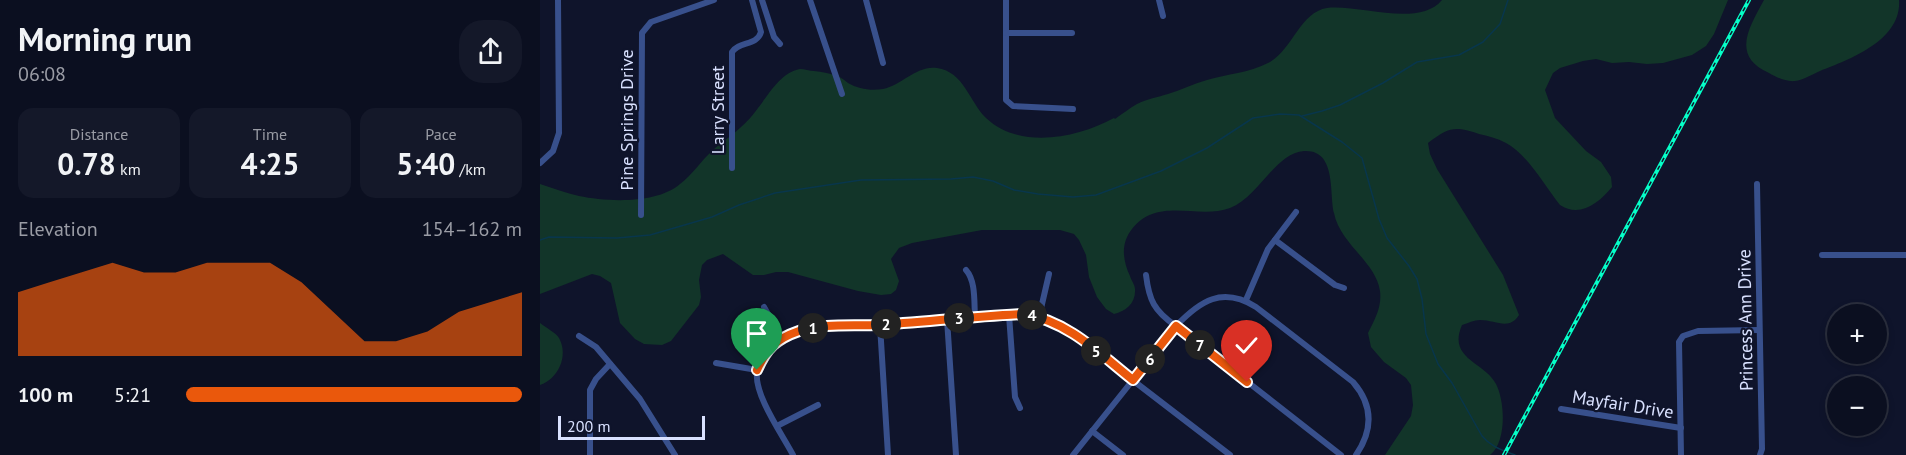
<!DOCTYPE html>
<html lang="en">
<head>
<meta charset="utf-8">
<style>
	body { margin:0; font-family:"PT Sans",sans-serif; background:#141829; color:#f1f3f6; height:100vh; display:flex; flex-direction:column; font-size:22px; white-space:nowrap }
	* { box-sizing:border-box; margin:0 }
	p { font-size:20px; color:#9a9ca5 }
	.icon { flex:none; width:33px; height:33px; fill:none; stroke:currentColor; stroke-width:2; stroke-linecap:round; stroke-linejoin:round }
	.map { position:relative; flex:1; overflow:hidden }
	.sheet { display:flex; flex-direction:column; background:#0b0f20; width:540px }
	.sheet>* { flex:none }
	.tools { position:absolute; left:1287px; top:304px; display:grid; gap:12px }
	.tools a { display:grid; place-items:center; width:60px; height:60px; border-radius:50%; background:#0b0f20; box-shadow:0 3px 9px #0003,0 0 0 2px #2b2f3e; font-size:30px }
	.scale { position:absolute; left:18px; bottom:15px; width:147px; box-sizing:border-box; padding-left:6px; border:3px solid #d9e1ff; border-top:0; font-size:16px; line-height:21px; white-space:nowrap; color:#d9e1ff; -webkit-text-stroke:4px #0f142b; paint-order:stroke }
	.pin { position:absolute; display:grid; place-items:center; width:51px; height:51px; color:#fff; margin:-62px -26px; border-radius:50% 50% 50% 0; rotate:-45deg; box-shadow:0 0 6px #0007 }
	.pin .icon { rotate:45deg }
	.km { position:absolute; width:30px; height:30px; margin:-15px; border-radius:50%; background:#222; color:#fff; font-size:16px; line-height:30px; text-align:center }
	.round { display:grid; place-items:center; flex:none; width:63px; height:63px; border-radius:24px; background:#141829 }
	.head { display:flex; align-items:center; justify-content:space-between; height:102px; padding:0 18px }
	h1 { font-size:33px; font-weight:600; line-height:45px }
	.stats { display:grid; grid-template-columns:repeat(3,1fr); gap:9px; height:102px; padding:6px 18px }
	.stats div { display:grid; align-content:center; border-radius:15px; background:#141829; text-align:center }
	.stats b { font-size:30px; font-weight:600 }
	.stats small { font-size:16px; font-weight:400 }
	.stats p { font-size:16px }
	.chart { height:168px; padding:12px 18px }
	.chart p { display:flex; justify-content:space-between }
	.chart svg { width:100%; height:108px; margin-top:6px; fill:#ea580c; opacity:.7 }
	ul { padding:0 18px; list-style:none; font-size:20px }
	li { display:grid; grid-template-columns:96px 72px 1fr; align-items:center; height:45px }
	li i { height:15px; border-radius:8px; background:#ea580c }
	main { display:flex; flex:1; min-height:0 }
	.map>svg:first-child { display:block }
	.green { fill:#123529 }
	.lines { fill:none; stroke-linecap:round; stroke-linejoin:round }
	.stream { stroke:#08364c; stroke-width:1.5 }
	.minor { stroke:#38508c; stroke-width:6 }
	.rail-casing { stroke:#05ffc8; stroke-width:4 }
	.rail { stroke:#0f142b; stroke-width:1.5; stroke-dasharray:4.5; stroke-linecap:butt }
	.route-casing { stroke:#fff; stroke-width:12 }
	.route { stroke:#ea580c; stroke-width:8 }
	.labels { text-anchor:middle; dominant-baseline:central; stroke-width:4.5; stroke-linejoin:round; paint-order:stroke }
	.street-label { font-size:18px; fill:#d9e1ff; stroke:#0f142b }
</style>
</head>
<body>
<main>
<section class="sheet">
<div class="head"><div><h1>Morning run</h1><p>06:08</p></div><a class="round"><svg class="icon" aria-label="share" viewBox="0 0 24 24"><path d="M12 15V3M7 8l5-5 5 5M5 13v7h14v-7"/></svg></a></div>
<div class="stats">
<div><p>Distance</p><b>0.78<small> km</small></b></div>
<div><p>Time</p><b>4:25</b></div>
<div><p>Pace</p><b>5:40<small> /km</small></b></div>
</div>
<div class="chart"><p><span>Elevation</span>154–162 m</p>
<svg viewBox="0 0 160 44" preserveAspectRatio="none"><path d="M0 44V18L10 14L20 10L30 6L40 10L50 10L60 6L70 6L80 6L90 14L100 26L110 38L120 38L130 34L140 26L150 22L160 18V44z"/></svg>
</div>
<ul>
<li><b>100 m</b>5:21<i style="width:100%"></i></li>
</ul>
</section>
<div class="map">
<svg width="1366" height="455" viewBox="0 0 1366 455">
	<rect width="100%" height="100%" fill="#0f142b"/>
	<!-- green -->
	<g class="green">
		<path d="M902,0H1188L1174,34L1166,46L1152,55L1123,63L1107,64L1089,62L1072,63L1056,59L1043,61L1020,68L1013,73L1005,90L1015,118L1046,151L1061,162L1071,177L1072,187C1059,203 1040,218 1020,205C1004,185 988,155 966,143C957,138 948,136 939,134C915,126 909,127 888,143L890,154L897,169L963,275L979,315C969,331 956,320 940,320C934,320 928,323 922,325C907,359 945,362 956,384C965,401 967,442 950,455H845L871,416L873,405L871,385L866,378L844,362L831,347L828,333C835,319 842,307 840,291C836,262 800,244 794,213C789,194 797,149 764,151C735,153 718,198 690,208C658,220 618,196 592,229C580,244 583,261 590,276C591,280 595,285 595,289C596,303 586,311 574,314L566,309L557,297L549,277L546,255L539,240L534,234L520,230H442L372,243L359,248L351,259L359,281L356,290L351,294L341,295L318,291L248,272H236L224,275H213L183,254L167,260L162,265L159,280L161,297L159,305L131,341L122,345L104,344L95,339L80,323L71,283L60,276L52,274L0,294V184C13,188 26,193 39,196C68,202 117,204 140,184C152,175 161,161 172,151C190,135 203,129 218,108C229,94 241,72 260,69C264,69 270,71 274,71C282,72 289,73 296,76C301,77 304,80 308,83C318,89 331,91 343,89C362,85 377,65 397,68C424,72 429,101 446,118C480,150 537,138 574,118L575,119C582,114 590,108 597,104C607,99 618,97 628,94C641,90 653,84 667,80C687,74 709,73 728,63C752,51 760,12 787,8C818,4 879,28 902,0Z"/>
		<path d="M1224,0H1359C1362,40 1311,59 1280,71C1273,74 1263,80 1255,81C1246,82 1236,77 1229,73C1190,56 1210,26 1224,0Z"/>
		<path d="M0,323C6,328 15,332 19,338C29,356 18,379 0,385Z"/>
	</g>
	<g class="lines">
		<!-- stream -->
		<g class="stream">
			<polyline points="762,116 782,111 800,105 843,83 877,62 919,55 943,42 960,24 968,0"/>
			<path d="M0,240L9,237L77,238L110,235L172,217L199,205L235,193L321,180L411,179L433,177L453,181L474,190L498,194L533,197L556,195L621,171L667,148L713,118L740,114L759,115L802,142L822,158L839,219L847,238L869,266L877,279L882,299L886,334L898,364L912,383L942,436C951,447 962,450 975,455"/>
		</g>
		<!-- minor -->
		<g class="minor">
			<polyline points="222,0 234,37 240,44"/>
			<polyline points="270,0 302,94"/>
			<polyline points="326,0 343,63"/>
			<polyline points="466,0 466,100 473,106 533,109"/>
			<polyline points="619,0 623,16"/>
			<polyline points="466,33 532,33"/>
			<polyline points="0,163 13,151 19,133 18,0"/>
			<path d="M192,168V52C199,41 217,46 221,32L212,0"/>
			<polyline points="1217,184 1222,449 1220,455"/>
			<polyline points="101,215 102,33 111,22 174,0"/>
			<polyline points="735,240 795,285 804,288"/>
			<polyline points="1282,255 1366,255"/>
			<path d="M426,270C436,281 434,303 435,317"/>
			<path d="M606,275C609,300 614,311 636,326C660,301 682,286 716,307L813,382C833,405 833,430 816,455"/>
			<polyline points="706,300 728,249 756,212"/>
			<polyline points="224,307 242,339"/>
			<polyline points="469,315 475,397 480,408"/>
			<polyline points="499,317 509,274"/>
			<polyline points="407,319 416,455"/>
			<polyline points="340,325 348,455"/>
			<polyline points="39,336 56,347 100,399 135,455"/>
			<polyline points="176,363 217,370"/>
			<polyline points="1021,409 1141,428"/>
			<polyline points="237,426 278,405"/>
			<polyline points="552,431 583,455"/>
			<polyline points="50,455 50,390 56,379 70,364"/>
			<path d="M253,455C242,434 214,395 217,372C220,350 242,336 261,330C285,323 314,326 338,325C387,322 436,316 484,314L504,318L526,329L690,455"/>
			<polyline points="533,455 636,326 801,455"/>
			<polyline points="1141,455 1139,342 1143,336 1158,331 1219,330"/>
		</g>
		<!-- rail casing -->
		<g class="rail-casing">
			<polyline id="rail" points="964,455 1209,0"/>
		</g>
		<!-- rail -->
		<use href="#rail" class="rail"/>
	</g>
	<g class="lines">
		<!-- route casing -->
		<g class="route-casing">
			<path id="route" d="M217,370C227,348 236,339 259,331C281,323 314,326 337,325C386,322 435,316 484,314C528,321 560,354 593,380L636,326L707,382"/>
		</g>
		<!-- route -->
		<use href="#route" class="route"/>
	</g>
	<g class="labels">
		<!-- street labels -->
		<g class="street-label">
			<text transform="translate(177 110) rotate(-90)">Larry Street</text>
			<text transform="translate(86 120) rotate(-90)">Pine Springs Drive</text>
			<text transform="translate(1205 320) rotate(-91)">Princess Ann Drive</text>
			<text transform="translate(1083 404) rotate(9)">Mayfair Drive</text>
		</g>
	</g>
</svg>
<div class="tools">
<a>+</a>
<a>−</a>
</div>
<div class="scale">200 m</div>
<div class="pin" style="left:217px;top:370px;background:#1e9e55"><svg class="icon" aria-label="arrive" viewBox="0 0 24 24"><path d="M6 21V4h12l-3 4 3 4H6"/></svg></div>
<div class="pin" style="left:707px;top:382px;background:#d93025"><svg class="icon" aria-label="check" viewBox="0 0 24 24"><path d="M5 12l5 5 9-10"/></svg></div>
<b class="km" style="left:273px;top:328px">1</b>
<b class="km" style="left:346px;top:324px">2</b>
<b class="km" style="left:419px;top:318px">3</b>
<b class="km" style="left:492px;top:315px">4</b>
<b class="km" style="left:556px;top:351px">5</b>
<b class="km" style="left:610px;top:359px">6</b>
<b class="km" style="left:660px;top:345px">7</b>
</div>
</main>
</body>
</html>
